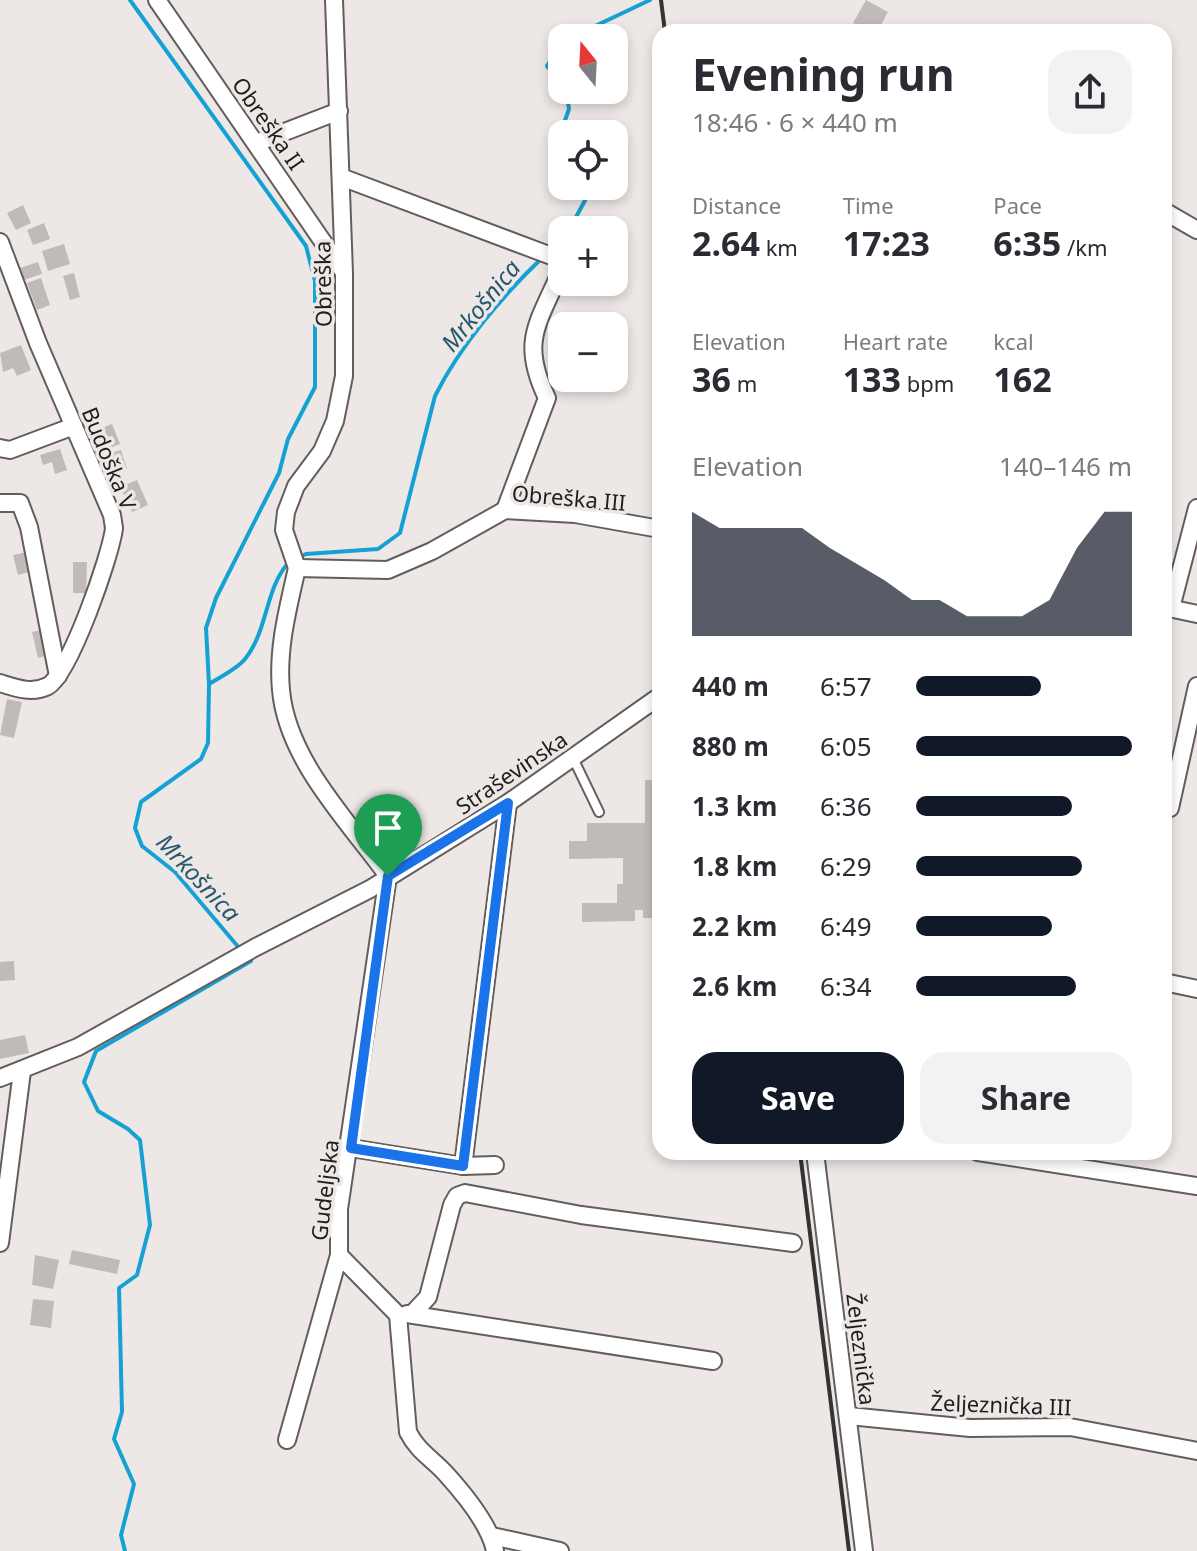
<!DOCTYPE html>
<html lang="en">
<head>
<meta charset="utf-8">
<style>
	body { margin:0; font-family:"Noto Sans",sans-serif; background:#f2f2f3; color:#2b2b33; height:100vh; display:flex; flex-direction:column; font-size:30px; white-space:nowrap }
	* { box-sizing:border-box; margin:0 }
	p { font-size:26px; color:#7c7c81 }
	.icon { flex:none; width:44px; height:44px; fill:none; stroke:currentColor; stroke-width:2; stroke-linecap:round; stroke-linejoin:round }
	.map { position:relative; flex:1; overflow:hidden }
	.details { position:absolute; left:652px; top:24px; width:520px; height:1136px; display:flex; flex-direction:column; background:#fff; border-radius:24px; box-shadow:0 4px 12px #0003 }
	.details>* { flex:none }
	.needle { width:52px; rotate:342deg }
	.fabs { position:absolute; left:548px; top:24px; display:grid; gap:16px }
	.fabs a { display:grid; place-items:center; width:80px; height:80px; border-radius:16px; background:#fff; box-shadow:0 4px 12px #0003; font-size:40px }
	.pin { position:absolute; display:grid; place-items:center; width:68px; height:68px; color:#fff; margin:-82px -34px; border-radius:50% 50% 50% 0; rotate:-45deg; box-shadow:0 0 8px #0007 }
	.pin .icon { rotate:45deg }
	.round { display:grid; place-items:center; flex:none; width:84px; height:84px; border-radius:24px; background:#f2f2f3 }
	.head { display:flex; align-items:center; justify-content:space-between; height:136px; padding:0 40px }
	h1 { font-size:44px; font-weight:700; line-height:60px }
	.stats { display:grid; grid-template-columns:repeat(3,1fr); gap:12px; height:136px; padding:8px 40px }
	.stats div { display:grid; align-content:center }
	.stats b { font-size:34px; font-weight:700 }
	.stats small { font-size:22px; font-weight:400 }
	.stats p { font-size:22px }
	.chart { height:224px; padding:16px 40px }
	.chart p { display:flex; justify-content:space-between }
	.chart svg { width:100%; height:144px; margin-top:8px; fill:#111827; opacity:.7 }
	.primary-button { display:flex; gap:16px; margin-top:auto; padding:16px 40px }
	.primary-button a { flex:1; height:92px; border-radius:24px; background:#111827; color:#fff; font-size:32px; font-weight:700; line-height:92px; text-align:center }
	.primary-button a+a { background:#f2f2f3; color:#2b2b33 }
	ul { padding:0 40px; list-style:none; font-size:26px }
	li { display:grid; grid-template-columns:128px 96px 1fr; align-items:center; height:60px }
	li i { height:20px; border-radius:10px; background:#111827 }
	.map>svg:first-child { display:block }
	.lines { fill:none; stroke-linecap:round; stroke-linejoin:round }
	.stream { stroke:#15a1d4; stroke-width:4 }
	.building { fill:#c0bab9 }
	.service-casing { stroke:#635e5d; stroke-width:12 }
	.minor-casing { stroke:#635e5d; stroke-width:20 }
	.service { stroke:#fff; stroke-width:8 }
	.minor { stroke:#fff; stroke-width:16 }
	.rail { stroke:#353333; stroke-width:4 }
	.route-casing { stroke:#fff; stroke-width:16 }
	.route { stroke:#1a73e8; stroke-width:10 }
	.labels { text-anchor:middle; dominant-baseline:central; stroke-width:7; stroke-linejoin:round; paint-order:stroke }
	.street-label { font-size:22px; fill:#201e1e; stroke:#ede8e6 }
	.water-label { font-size:24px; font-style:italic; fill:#27586e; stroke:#ede8e6 }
</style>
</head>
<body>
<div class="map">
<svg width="1197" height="1551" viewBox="0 0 1197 1551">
	<rect width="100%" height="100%" fill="#ede8e6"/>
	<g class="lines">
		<!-- stream -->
		<g class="stream">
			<polyline points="130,0 306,246 315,281 315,387 288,439 279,473 216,598 206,628 209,684"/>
			<polyline points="570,38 650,0"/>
			<polyline points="562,44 547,66 562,84"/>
			<polyline points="562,150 558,140 569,109 566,90"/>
			<polyline points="569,230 589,193 584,186"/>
			<polyline points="549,251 562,239"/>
			<path d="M297,558L306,554L378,549L400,533L435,396C460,346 502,296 543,257"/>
			<path d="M240,949L175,872L142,846L135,828L141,802L201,759L208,743L209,684C220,677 237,669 245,659C268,631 265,588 289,562"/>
			<polyline points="125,1551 121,1535 134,1484 114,1439 122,1412 119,1288 137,1275 150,1225 140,1140 128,1129 98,1111 84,1082 96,1051 251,961 246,956"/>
		</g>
	</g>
	<!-- building -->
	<g class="building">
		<polygon points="866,0 888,12 877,32 853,23"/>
		<polygon points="23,205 31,223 16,230 7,213"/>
		<polygon points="44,223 50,239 33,245 27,230"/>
		<polygon points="64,244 70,264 48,271 42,251"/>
		<polygon points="38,262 42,274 24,280 20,268"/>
		<polygon points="74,273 80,297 70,300 63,276"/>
		<polygon points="41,278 50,305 37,310 27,283"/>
		<polygon points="21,345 31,370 17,376 13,368 3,372 0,353"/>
		<polygon points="112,424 120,444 105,450 97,430"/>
		<polygon points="60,449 67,470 55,474 52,462 43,465 40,455"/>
		<polygon points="121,450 127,469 113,474 107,454"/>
		<polygon points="137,480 148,505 132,512 120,487"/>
		<polygon points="27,552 32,571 18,575 13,555"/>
		<polygon points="73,562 87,562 86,593 73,593"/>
		<polygon points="47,629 52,654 38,658 32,632"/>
		<polygon points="7,699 22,702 14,738 0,735"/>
		<polygon points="645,780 660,780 660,918 643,918 643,910 635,910 635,921 582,922 582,903 617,903 617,884 623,884 623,858 569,859 569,841 587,841 587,823 645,823"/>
		<polygon points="14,961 15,980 0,981 0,962"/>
		<polygon points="25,1035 29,1053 0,1059 0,1040"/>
		<polygon points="72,1250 120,1260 117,1274 69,1264"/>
		<polygon points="35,1255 59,1260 53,1289 32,1285"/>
		<polygon points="33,1299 54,1301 51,1328 30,1325"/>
	</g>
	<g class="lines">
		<!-- service casing -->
		<g class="service-casing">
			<polyline id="service" points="573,758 599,812"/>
		</g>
		<!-- minor casing -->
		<g class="minor-casing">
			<g id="minor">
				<polyline points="157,0 343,271"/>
				<polyline points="256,143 339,111"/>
				<polyline points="341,177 562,260"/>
				<polyline points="1164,211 1197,230"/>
				<path d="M0,242L38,343L112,515L114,528C111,555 70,673 48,686C32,694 16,688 0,683"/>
				<polyline points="0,448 10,450 74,426"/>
				<polyline points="0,503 20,503 29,527 58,676"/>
				<path d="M505,510L547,398C519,340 539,323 562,268"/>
				<path d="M297,568C288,608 277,649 281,690C287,760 349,822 388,876L339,1209V1255L398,1315L408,1432C418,1452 433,1459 447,1475C465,1495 490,1525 495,1551"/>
				<polyline points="297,568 284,530 286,512 296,486 322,451 335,421 344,376 344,273 334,0"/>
				<polyline points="297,568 388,570 432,551 505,510 575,514 660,529"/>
				<polyline points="1164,607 1197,614"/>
				<polyline points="1171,608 1197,508"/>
				<polyline points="1170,808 1197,686"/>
				<polyline points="1164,982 1197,989"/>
				<polyline points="0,1078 78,1047 256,947 370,889 508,803 660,696"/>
				<polyline points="351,1148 463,1166 495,1165"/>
				<polyline points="815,1152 864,1551"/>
				<polyline points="978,1152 1197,1186"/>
				<polyline points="463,1166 508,803"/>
				<polyline points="0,1243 22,1071"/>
				<polyline points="414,1312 428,1297 452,1205 457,1196 465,1193 581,1215 793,1243"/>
				<polyline points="407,1314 713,1361"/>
				<polyline points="849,1416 970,1428 1070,1427 1197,1451"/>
				<polyline points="287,1440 339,1255"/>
				<polyline points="492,1536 560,1551"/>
			</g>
		</g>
		<!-- service -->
		<use href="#service" class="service"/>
		<!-- minor -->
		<use href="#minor" class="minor"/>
		<!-- rail -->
		<g class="rail">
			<polyline points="661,0 665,32"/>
			<polyline points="800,1152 849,1551"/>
		</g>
	</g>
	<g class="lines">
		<!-- route casing -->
		<g class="route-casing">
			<polygon id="route" points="508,803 463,1166 351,1148 388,876"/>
		</g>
		<!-- route -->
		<use href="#route" class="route"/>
	</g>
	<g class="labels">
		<!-- street labels -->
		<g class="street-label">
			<text transform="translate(269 123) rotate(55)">Obreška II</text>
			<text transform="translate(322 284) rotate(-91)">Obreška</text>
			<text transform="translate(110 458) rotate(68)">Budoška V</text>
			<text transform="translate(569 497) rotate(5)">Obreška III</text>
			<text transform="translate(511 772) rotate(-34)">Straševinska</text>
			<text transform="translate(324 1190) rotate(-83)">Gudeljska</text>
			<text transform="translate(862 1349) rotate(83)">Željeznička</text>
			<text transform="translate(1001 1404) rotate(2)">Željeznička III</text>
		</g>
		<!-- water labels -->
		<g class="water-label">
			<text transform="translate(480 305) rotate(-51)">Mrkošnica</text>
			<text transform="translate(199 877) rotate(47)">Mrkošnica</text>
		</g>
	</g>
</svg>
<div class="fabs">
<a><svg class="needle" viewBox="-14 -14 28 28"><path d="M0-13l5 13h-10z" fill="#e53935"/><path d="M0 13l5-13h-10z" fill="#7c7c81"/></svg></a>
<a><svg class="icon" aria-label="locate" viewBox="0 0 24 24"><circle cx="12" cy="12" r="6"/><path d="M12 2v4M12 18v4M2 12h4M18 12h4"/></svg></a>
<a>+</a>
<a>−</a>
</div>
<div class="pin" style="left:388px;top:876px;background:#1e9e55"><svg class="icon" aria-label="arrive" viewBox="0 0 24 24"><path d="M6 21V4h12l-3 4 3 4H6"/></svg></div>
<section class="details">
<div class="head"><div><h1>Evening run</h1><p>18:46 · 6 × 440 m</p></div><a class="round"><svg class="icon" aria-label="share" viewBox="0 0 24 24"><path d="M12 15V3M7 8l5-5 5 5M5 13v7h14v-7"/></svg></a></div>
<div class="stats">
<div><p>Distance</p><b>2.64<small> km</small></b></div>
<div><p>Time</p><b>17:23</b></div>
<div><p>Pace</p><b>6:35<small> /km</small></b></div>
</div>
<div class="stats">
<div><p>Elevation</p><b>36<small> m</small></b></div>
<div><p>Heart rate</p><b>133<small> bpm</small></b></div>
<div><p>kcal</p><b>162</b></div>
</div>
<div class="chart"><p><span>Elevation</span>140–146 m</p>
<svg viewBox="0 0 160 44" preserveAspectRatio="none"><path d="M0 44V6L10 11L20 11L30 11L40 11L50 17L60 22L70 27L80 33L90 33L100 38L110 38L120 38L130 33L140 17L150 6L160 6V44z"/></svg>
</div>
<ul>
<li><b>440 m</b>6:57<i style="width:58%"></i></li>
<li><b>880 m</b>6:05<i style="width:100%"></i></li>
<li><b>1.3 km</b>6:36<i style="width:72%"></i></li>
<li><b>1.8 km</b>6:29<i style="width:77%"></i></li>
<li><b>2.2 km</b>6:49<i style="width:63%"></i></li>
<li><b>2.6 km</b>6:34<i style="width:74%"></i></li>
</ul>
<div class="primary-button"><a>Save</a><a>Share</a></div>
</section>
</div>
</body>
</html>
